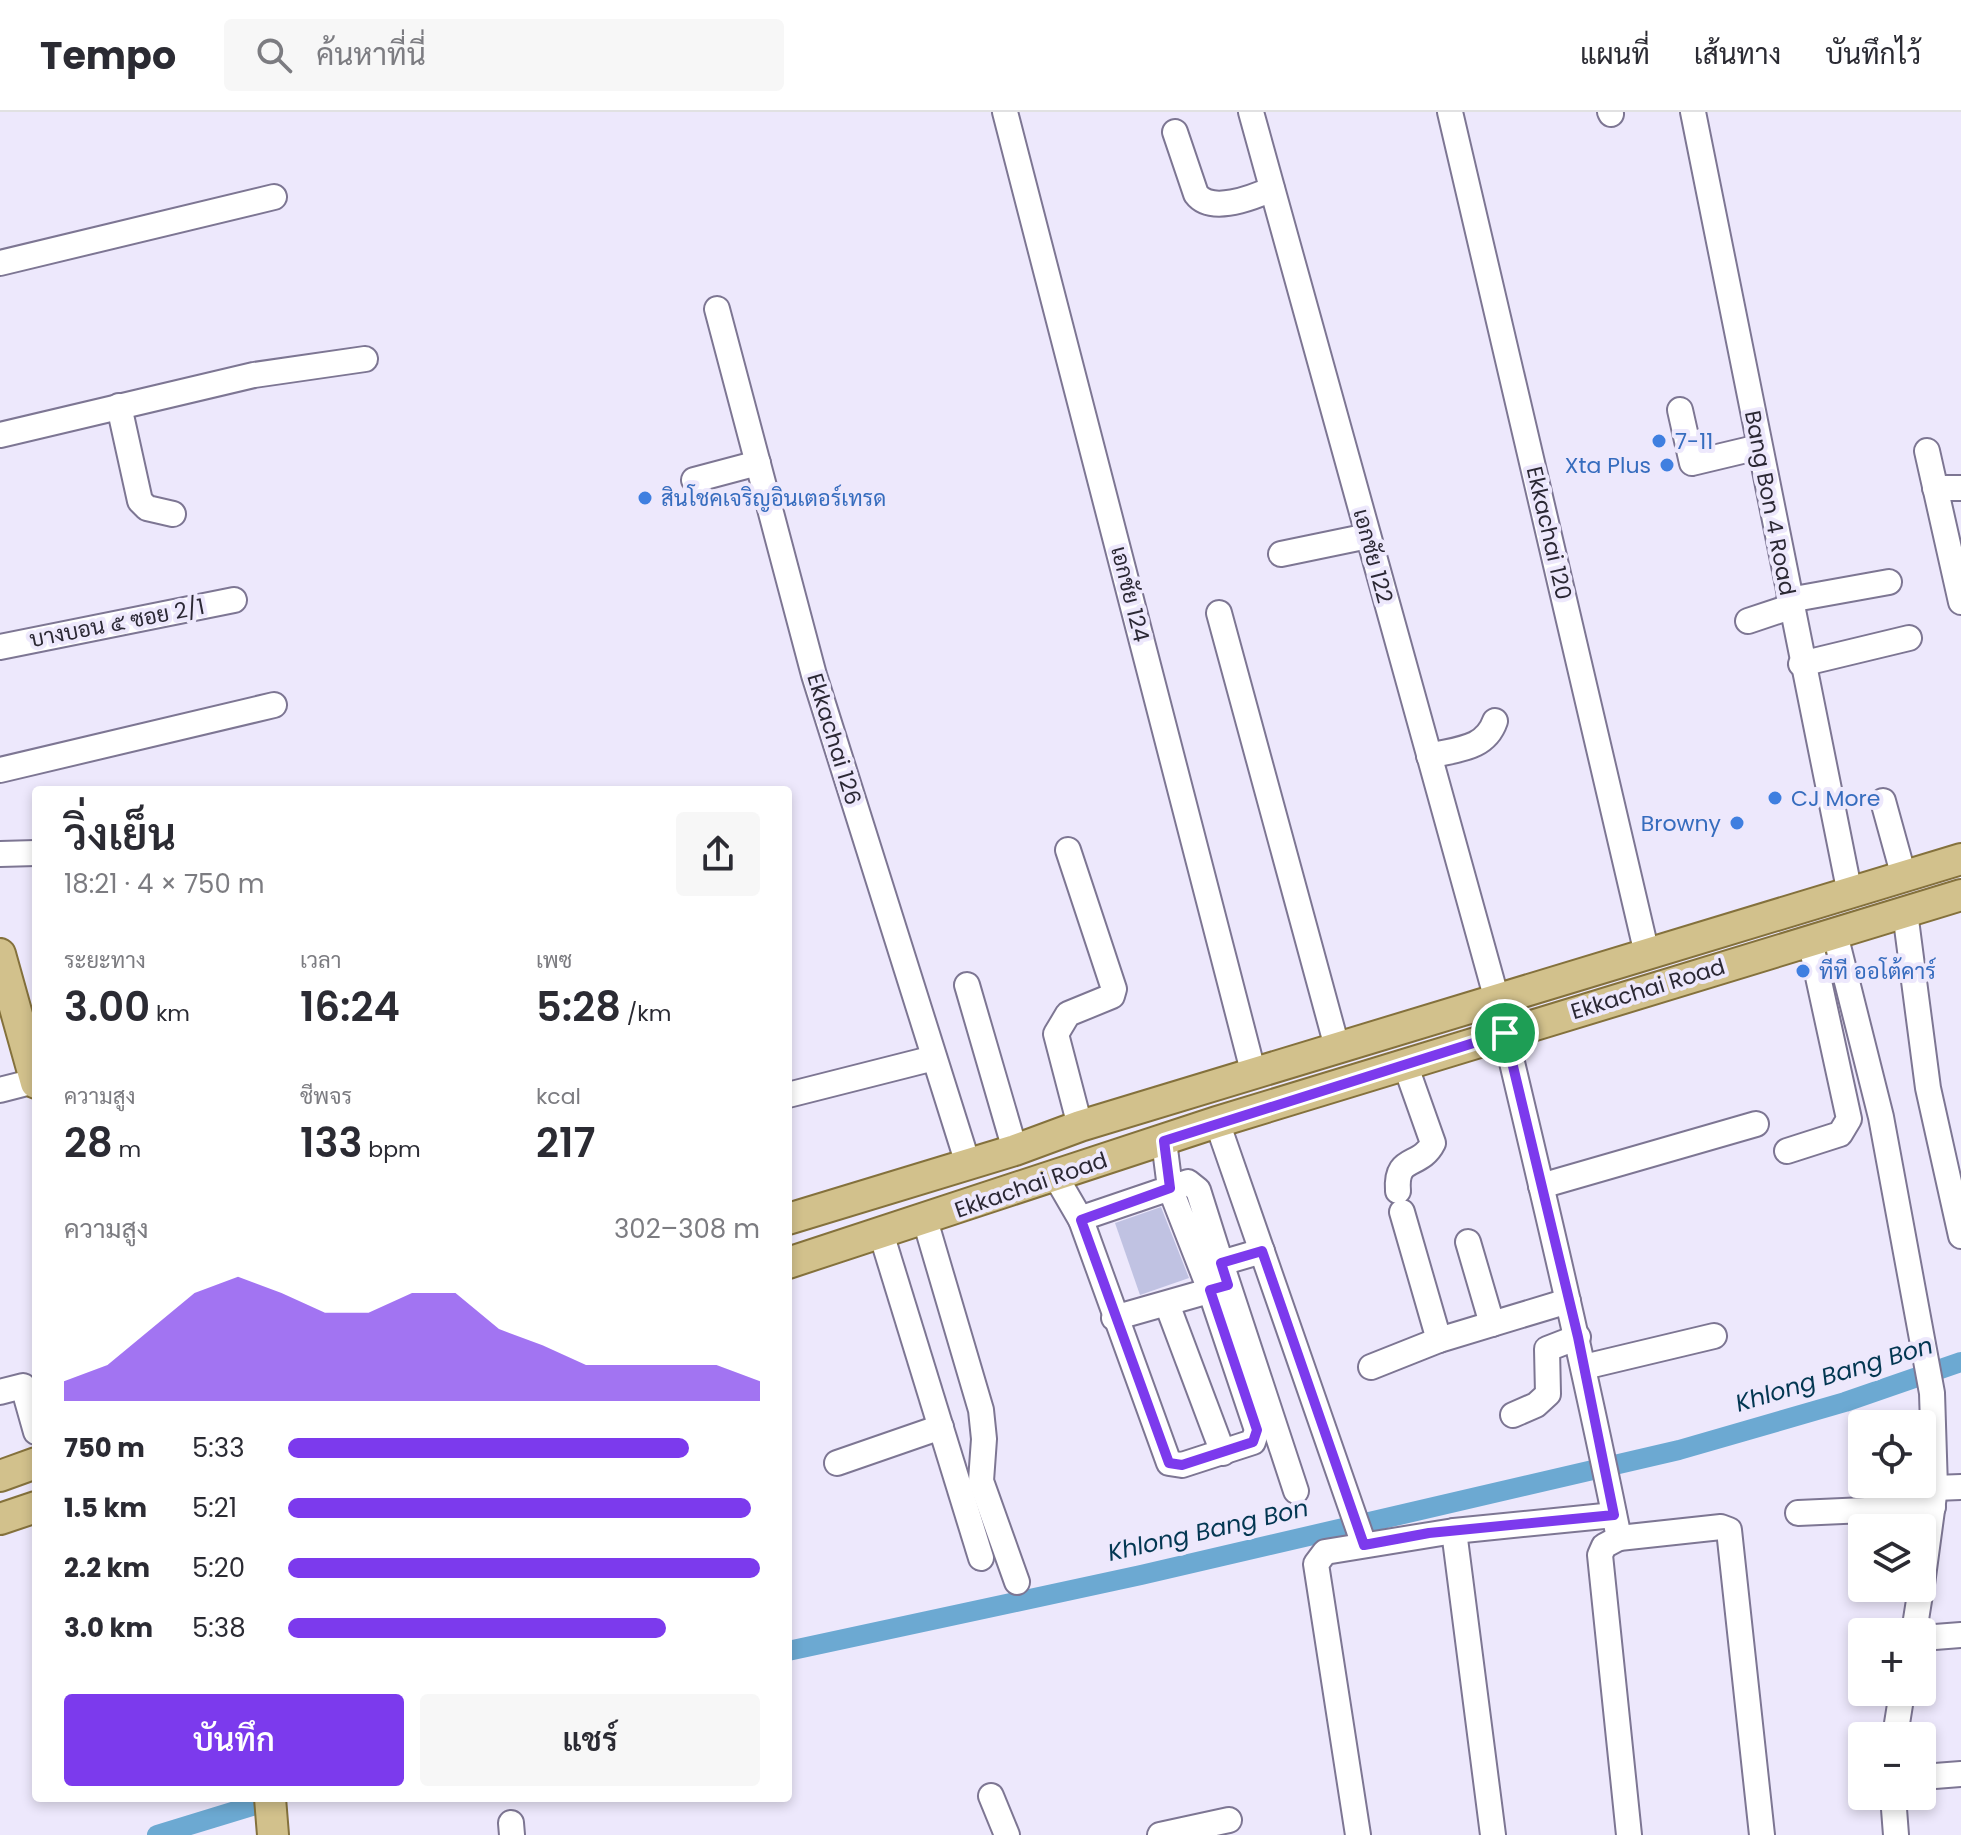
<!DOCTYPE html>
<html lang="th">
<head>
<meta charset="utf-8">
<style>
	body { margin:0; font-family:Poppins,Sarabun,sans-serif; background:#f7f7f7; color:#2b2b33; height:100vh; display:flex; flex-direction:column; font-size:30px; white-space:nowrap }
	* { box-sizing:border-box; margin:0 }
	p { font-size:26px; color:#7c7c81 }
	.icon { flex:none; width:44px; height:44px; fill:none; stroke:currentColor; stroke-width:2; stroke-linecap:round; stroke-linejoin:round }
	.map { position:relative; flex:1; overflow:hidden }
	.details { position:absolute; left:32px; top:674px; width:760px; height:1016px; display:flex; flex-direction:column; background:#fff; border-radius:8px; box-shadow:0 4px 12px #0003 }
	.details>* { flex:none }
	.controls { position:absolute; left:1848px; top:1298px; display:grid; gap:16px }
	.controls a { display:grid; place-items:center; width:88px; height:88px; border-radius:8px; background:#fff; box-shadow:0 4px 12px #0003; font-size:40px }
	.pin { position:absolute; display:grid; place-items:center; width:68px; height:68px; color:#fff; margin:-34px; border:4px solid #fff; border-radius:50%; box-shadow:0 2px 8px #0007 }
	.round { display:grid; place-items:center; flex:none; width:84px; height:84px; border-radius:8px; background:#f7f7f7 }
	.head { display:flex; align-items:center; justify-content:space-between; height:136px; padding:0 32px }
	h1 { font-size:44px; font-weight:600; line-height:60px }
	.metrics { display:grid; grid-template-columns:repeat(3,1fr); gap:12px; height:136px; padding:8px 32px }
	.metrics div { display:grid; align-content:center }
	.metrics b { font-size:40px; font-weight:600 }
	.metrics small { font-size:22px; font-weight:400 }
	.metrics p { font-size:22px }
	.chart { height:224px; padding:16px 32px }
	.chart p { display:flex; justify-content:space-between }
	.chart svg { width:100%; height:144px; margin-top:8px; fill:#7c3aed; opacity:.7 }
	.button { display:flex; gap:16px; margin-top:auto; padding:16px 32px }
	.button a { flex:1; height:92px; border-radius:8px; background:#7c3aed; color:#fff; font-size:32px; font-weight:600; line-height:92px; text-align:center }
	.button a+a { background:#f7f7f7; color:#2b2b33 }
	ul { padding:0 32px; list-style:none; font-size:26px }
	li { display:grid; grid-template-columns:128px 96px 1fr; align-items:center; height:60px }
	li i { height:20px; border-radius:10px; background:#7c3aed }
	header { display:flex; align-items:center; gap:48px; box-sizing:border-box; height:112px; padding:0 40px; background:#fff; border-bottom:2px solid #e1e1e2 }
	header strong { font-size:38px }
	nav { display:flex; gap:44px; margin-inline-start:auto; font-size:28px }
	.search { width:560px; height:72px; background:#f7f7f7; display:flex; align-items:center; gap:20px; box-sizing:border-box; padding:0 28px; border-radius:8px; color:#7c7c81; font-size:30px }
	.map>svg:first-child { display:block }
	.lines { fill:none; stroke-linecap:round; stroke-linejoin:round }
	.canal { stroke:#6ca9d2; stroke-width:20 }
	.building { fill:#c0c2e2 }
	.minor-casing { stroke:#7d7693; stroke-width:28 }
	.major-casing { stroke:#84713c; stroke-width:34 }
	.minor { stroke:#fff; stroke-width:24 }
	.major { stroke:#d2c18c; stroke-width:30 }
	.route-casing { stroke:#fff; stroke-width:16 }
	.route { stroke:#7c3aed; stroke-width:10 }
	.shop-dot { fill:#3f7fe0; stroke:#ede8fc; stroke-width:3 }
	.labels { text-anchor:middle; dominant-baseline:central; stroke-width:8; stroke-linejoin:round; paint-order:stroke }
	.shop-label { font-size:22px; fill:#366cbe; stroke:#ede8fc; text-anchor:start }
	.street-label { font-size:22px; fill:#2b2834; stroke:#ede8fc }
	.water-label { font-size:24px; font-style:italic; fill:#033752; stroke:#ede8fc }
</style>
</head>
<body>
<header>
<strong>Tempo</strong>
<div class="search"><svg class="icon" aria-label="search" viewBox="0 0 24 24"><circle cx="10" cy="10" r="6"/><path d="M15 15l6 6"/></svg>ค้นหาที่นี่</div>
<nav><a>แผนที่</a><a>เส้นทาง</a><a>บันทึกไว้</a></nav>
</header>
<div class="map">
<svg width="1961" height="1723" viewBox="0 0 1961 1723">
	<rect width="100%" height="100%" fill="#ede8fc"/>
	<g class="lines">
		<!-- canal -->
		<g class="canal">
			<polyline points="788,1539 1141,1463 1679,1338 1845,1290 1961,1250"/>
			<polyline points="157,1723 278,1686"/>
		</g>
	</g>
	<!-- building -->
	<polygon class="building" points="1161,1095 1189,1166 1140,1183 1115,1111"/>
	<g class="lines">
		<!-- minor casing -->
		<g class="minor-casing">
			<g id="minor">
				<polyline points="1005,0 1254,963"/>
				<polyline points="1251,0 1497,888"/>
				<polyline points="1450,0 1647,842"/>
				<polyline points="1610,0 1611,2"/>
				<polyline points="1693,0 1850,782"/>
				<path d="M1175,20L1196,82C1211,102 1252,86 1272,77"/>
				<polyline points="0,151 274,85"/>
				<polyline points="717,197 814,563 968,1052"/>
				<polyline points="119,294 140,389 147,396 173,402"/>
				<polyline points="1680,298 1692,351 1759,335"/>
				<polyline points="0,323 254,263 365,247"/>
				<polyline points="1927,339 1961,490"/>
				<polyline points="694,368 758,351"/>
				<polyline points="1935,376 1961,376"/>
				<polyline points="1281,442 1368,424"/>
				<polyline points="1789,488 1889,470"/>
				<polyline points="1219,501 1337,935"/>
				<polyline points="1748,509 1790,495"/>
				<polyline points="0,535 234,488"/>
				<polyline points="1801,552 1909,526"/>
				<path d="M1429,644C1456,637 1485,638 1495,609"/>
				<polyline points="0,658 274,593"/>
				<polyline points="1883,689 1904,765"/>
				<polyline points="1068,738 1114,877 1112,884 1068,902 1056,922 1080,1014"/>
				<polyline points="0,742 36,741"/>
				<polyline points="1905,800 1928,976 1961,1124"/>
				<polyline points="1835,822 1881,1005 1932,1281 1935,1376 1922,1472"/>
				<polyline points="967,873 1015,1038"/>
				<path d="M1505,921C1545,1089 1585,1257 1619,1426L1604,1434L1600,1443L1629,1723"/>
				<polyline points="0,978 35,969"/>
				<polyline points="788,983 934,946"/>
				<polyline points="1217,1010 1364,1433"/>
				<polyline points="1164,1029 1170,1076 1210,1178 1257,1318 1253,1330 1182,1353 1169,1351 1081,1108 1085,1105 1188,1070 1198,1078 1221,1151 1262,1139"/>
				<polyline points="1787,1039 1840,1022 1849,1007 1810,828"/>
				<polyline points="1056,1065 1081,1108"/>
				<polyline points="1541,1074 1756,1012"/>
				<path d="M1398,1079C1395,1042 1420,1057 1433,1031L1405,952"/>
				<polyline points="1402,1100 1439,1228"/>
				<polyline points="925,1108 981,1298 984,1327 981,1369 1017,1470"/>
				<polyline points="881,1121 981,1446"/>
				<polyline points="1468,1130 1492,1212"/>
				<polyline points="1221,1151 1296,1379"/>
				<polyline points="1167,1192 1223,1341"/>
				<polyline points="1114,1206 1223,1175"/>
				<polyline points="1371,1255 1439,1228 1568,1189"/>
				<polyline points="1584,1255 1714,1224"/>
				<polyline points="0,1280 23,1274 36,1320"/>
				<polyline points="1513,1303 1536,1293 1548,1282 1547,1237 1578,1225"/>
				<polyline points="837,1351 941,1315"/>
				<polyline points="1935,1376 1961,1375"/>
				<polyline points="1798,1401 1933,1395"/>
				<polyline points="1454,1419 1614,1403"/>
				<polyline points="1619,1426 1721,1415 1729,1418 1762,1723"/>
				<polyline points="1914,1520 1921,1476"/>
				<polyline points="1922,1526 1961,1523"/>
				<polyline points="1895,1624 1902,1580"/>
				<polyline points="1922,1665 1961,1662"/>
				<polyline points="991,1684 1007,1723"/>
				<polyline points="1893,1684 1896,1723"/>
				<polyline points="511,1711 512,1723"/>
				<polyline points="1160,1723 1229,1708"/>
				<polyline points="1358,1723 1316,1452 1325,1440 1454,1419 1493,1723"/>
			</g>
		</g>
		<!-- major casing -->
		<g class="major-casing">
			<g id="major">
				<polyline points="0,842 36,971"/>
				<polyline points="788,1107 1015,1038 1080,1014 1961,747"/>
				<polyline points="788,1151 1217,1010 1961,783"/>
				<polyline points="0,1364 36,1351"/>
				<polyline points="0,1407 36,1395"/>
				<polyline points="270,1686 273,1723"/>
			</g>
		</g>
		<!-- minor -->
		<use href="#minor" class="minor"/>
		<!-- major -->
		<use href="#major" class="major"/>
	</g>
	<g class="lines">
		<!-- route casing -->
		<g class="route-casing">
			<polygon id="route" points="1505,921 1578,1225 1614,1403 1429,1421 1364,1433 1262,1139 1221,1151 1228,1173 1210,1178 1257,1318 1253,1330 1182,1353 1169,1351 1081,1108 1170,1076 1164,1029"/>
		</g>
		<!-- route -->
		<use href="#route" class="route"/>
	</g>
	<!-- markers -->
	<g class="shop-dot">
		<circle cx="1659" cy="329" r="8"/>
		<circle cx="1667" cy="353" r="8"/>
		<circle cx="645" cy="386" r="8"/>
		<circle cx="1775" cy="686" r="8"/>
		<circle cx="1737" cy="711" r="8"/>
		<circle cx="1803" cy="859" r="8"/>
	</g>
	<g class="labels">
		<!-- shop labels -->
		<g class="shop-label">
			<text x="1675" y="329">7-11</text>
			<text x="1651" y="353" text-anchor="end">Xta Plus</text>
			<text x="661" y="386">สินโชคเจริญอินเตอร์เทรด</text>
			<text x="1791" y="686">CJ More</text>
			<text x="1721" y="711" text-anchor="end">Browny</text>
			<text x="1819" y="859">ทีที ออโต้คาร์</text>
		</g>
		<!-- street labels -->
		<g class="street-label">
			<text transform="translate(1770 391) rotate(79)">Bang Bon 4 Road</text>
			<text transform="translate(1549 421) rotate(77)">Ekkachai 120</text>
			<text transform="translate(1373 444) rotate(75)">เอกชัย 122</text>
			<text transform="translate(1130 482) rotate(76)">เอกชัย 124</text>
			<text transform="translate(117 511) rotate(-11)">บางบอน ๕ ซอย 2/1</text>
			<text transform="translate(834 627) rotate(73)">Ekkachai 126</text>
			<text transform="translate(1648 877) rotate(-17)">Ekkachai Road</text>
			<text transform="translate(1031 1073) rotate(-19)">Ekkachai Road</text>
		</g>
		<!-- water labels -->
		<g class="water-label">
			<text transform="translate(1834 1262) rotate(-17)">Khlong Bang Bon</text>
			<text transform="translate(1208 1418) rotate(-13)">Khlong Bang Bon</text>
		</g>
	</g>
</svg>
<div class="controls">
<a><svg class="icon" aria-label="locate" viewBox="0 0 24 24"><circle cx="12" cy="12" r="6"/><path d="M12 2v4M12 18v4M2 12h4M18 12h4"/></svg></a>
<a><svg class="icon" aria-label="layers" viewBox="0 0 24 24"><path d="M12 4l9 5-9 5-9-5zM3 14l9 5 9-5"/></svg></a>
<a>+</a>
<a>−</a>
</div>
<div class="pin" style="left:1505px;top:921px;background:#1e9e55"><svg class="icon" aria-label="arrive" viewBox="0 0 24 24"><path d="M6 21V4h12l-3 4 3 4H6"/></svg></div>
<section class="details">
<div class="head"><div><h1>วิ่งเย็น</h1><p>18:21 · 4 × 750 m</p></div><a class="round"><svg class="icon" aria-label="share" viewBox="0 0 24 24"><path d="M12 15V3M7 8l5-5 5 5M5 13v7h14v-7"/></svg></a></div>
<div class="metrics">
<div><p>ระยะทาง</p><b>3.00<small> km</small></b></div>
<div><p>เวลา</p><b>16:24</b></div>
<div><p>เพซ</p><b>5:28<small> /km</small></b></div>
</div>
<div class="metrics">
<div><p>ความสูง</p><b>28<small> m</small></b></div>
<div><p>ชีพจร</p><b>133<small> bpm</small></b></div>
<div><p>kcal</p><b>217</b></div>
</div>
<div class="chart"><p><span>ความสูง</span>302–308 m</p>
<svg viewBox="0 0 160 44" preserveAspectRatio="none"><path d="M0 44V38L10 33L20 22L30 11L40 6L50 11L60 17L70 17L80 11L90 11L100 22L110 27L120 33L130 33L140 33L150 33L160 38V44z"/></svg>
</div>
<ul>
<li><b>750 m</b>5:33<i style="width:85%"></i></li>
<li><b>1.5 km</b>5:21<i style="width:98%"></i></li>
<li><b>2.2 km</b>5:20<i style="width:100%"></i></li>
<li><b>3.0 km</b>5:38<i style="width:80%"></i></li>
</ul>
<div class="button"><a>บันทึก</a><a>แชร์</a></div>
</section>
</div>
</body>
</html>
